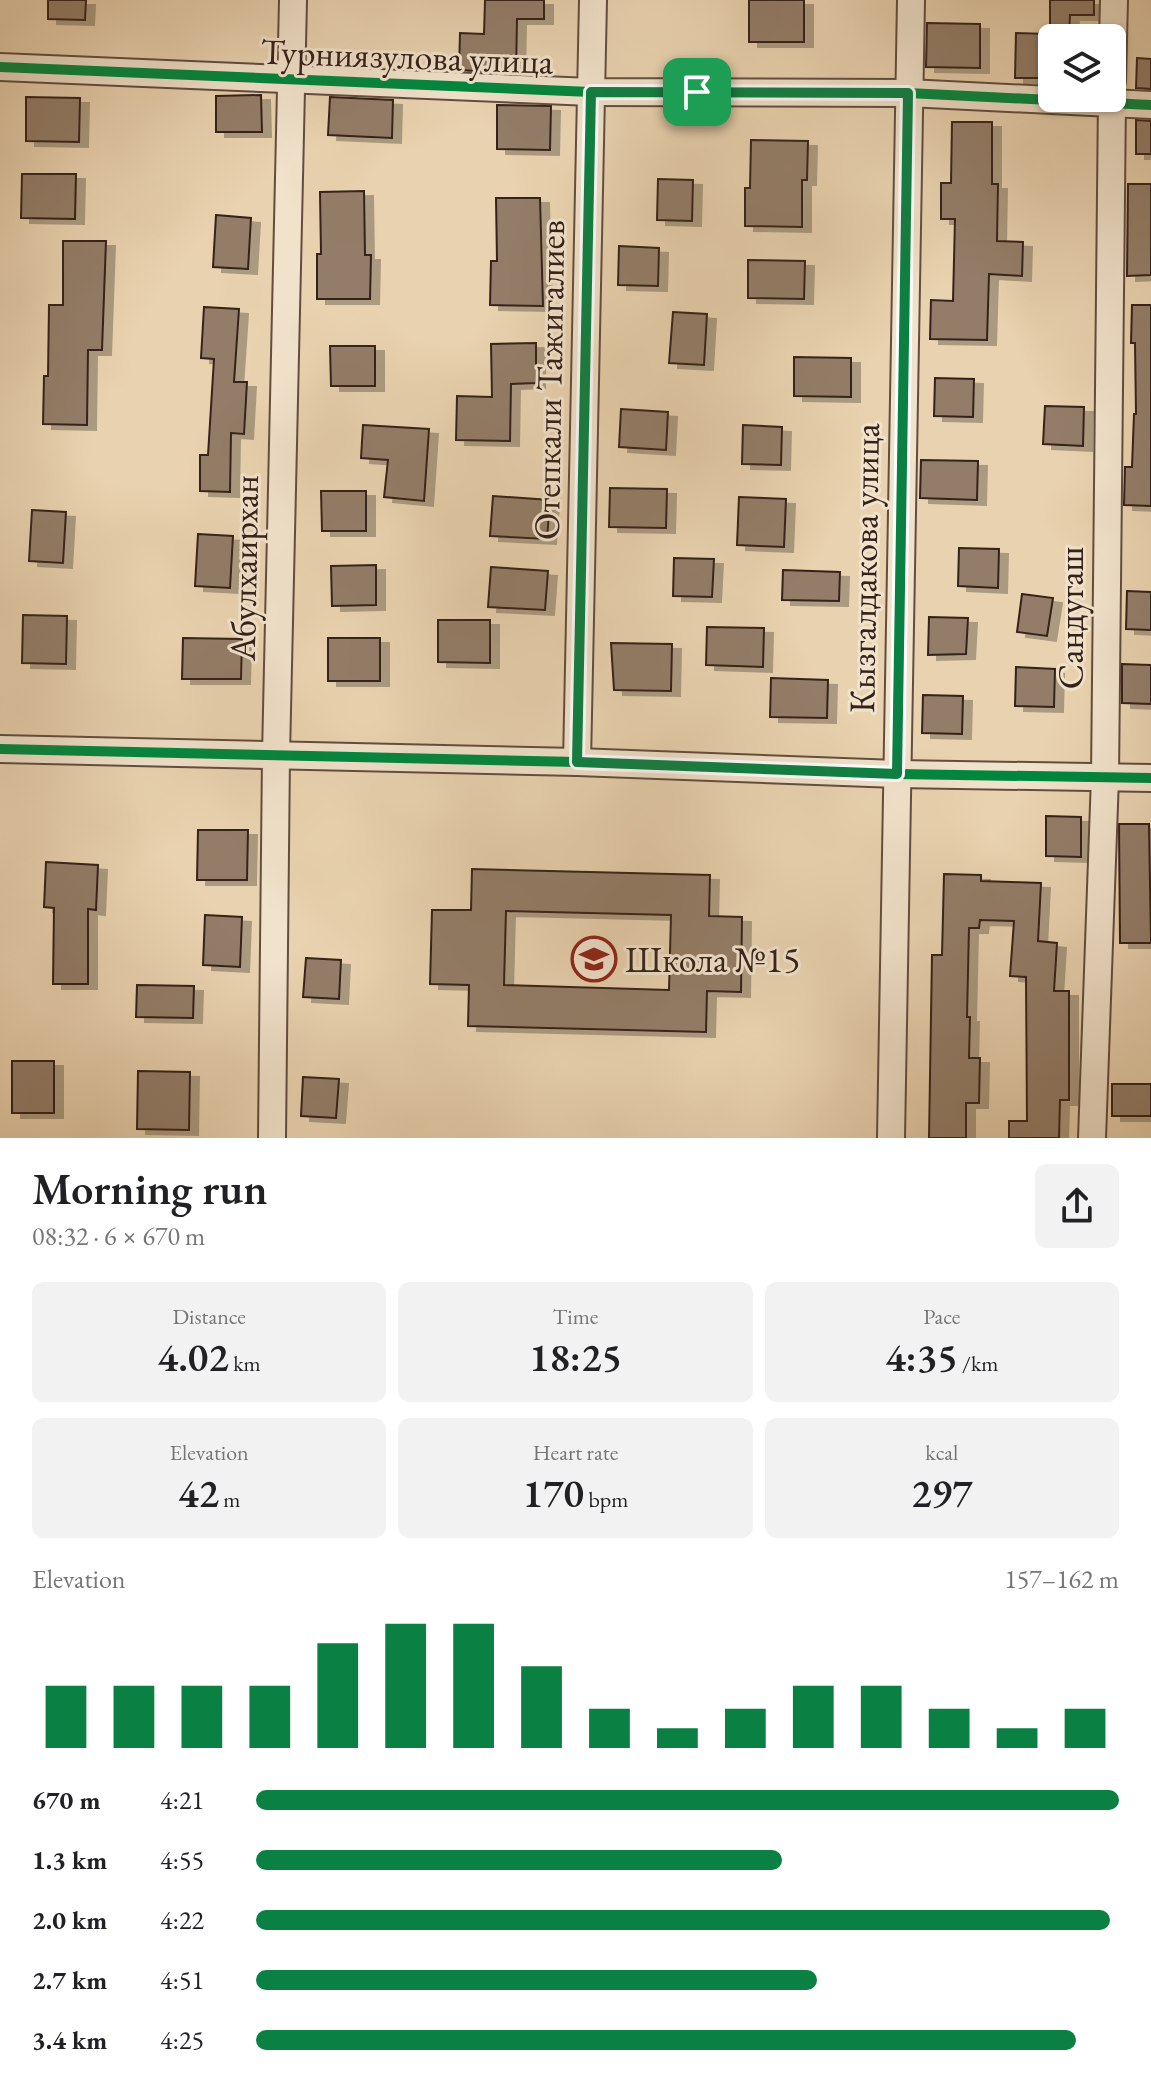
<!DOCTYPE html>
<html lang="en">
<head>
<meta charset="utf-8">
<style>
	body { margin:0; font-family:"EB Garamond",serif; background:#f2f2f2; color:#202124; height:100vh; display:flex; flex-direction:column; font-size:30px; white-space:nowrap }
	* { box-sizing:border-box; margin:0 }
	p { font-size:26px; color:#757577 }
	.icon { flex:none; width:44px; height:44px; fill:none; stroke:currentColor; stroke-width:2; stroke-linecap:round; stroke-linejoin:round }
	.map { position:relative; height:1138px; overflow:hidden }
	.details { display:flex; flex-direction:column; background:#fff; flex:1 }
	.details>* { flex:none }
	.tools { position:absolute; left:1038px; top:24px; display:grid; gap:16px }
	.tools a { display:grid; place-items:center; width:88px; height:88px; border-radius:12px; background:#fff; box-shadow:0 2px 6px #0004; font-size:40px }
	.pin { position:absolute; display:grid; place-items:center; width:68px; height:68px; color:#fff; margin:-34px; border-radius:16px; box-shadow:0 4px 12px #0006 }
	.round { display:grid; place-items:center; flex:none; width:84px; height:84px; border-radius:12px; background:#f2f2f2 }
	.head { display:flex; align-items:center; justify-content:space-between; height:136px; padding:0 32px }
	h1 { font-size:44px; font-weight:600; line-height:60px }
	.metrics { display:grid; grid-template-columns:repeat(3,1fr); gap:12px; height:136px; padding:8px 32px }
	.metrics div { display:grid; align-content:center; border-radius:12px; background:#f2f2f2; text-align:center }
	.metrics b { font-size:40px; font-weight:600 }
	.metrics small { font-size:22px; font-weight:400 }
	.metrics p { font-size:22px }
	.chart { height:224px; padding:16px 32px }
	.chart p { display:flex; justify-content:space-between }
	.chart svg { width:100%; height:144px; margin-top:8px; stroke:#0b8043; stroke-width:6 }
	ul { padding:0 32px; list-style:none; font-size:26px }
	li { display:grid; grid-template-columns:128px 96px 1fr; align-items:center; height:60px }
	li i { height:20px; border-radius:10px; background:#0b8043 }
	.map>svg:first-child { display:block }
	.building { fill:#937d67; stroke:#35211a; stroke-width:2; fill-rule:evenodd; filter:url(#shadow) }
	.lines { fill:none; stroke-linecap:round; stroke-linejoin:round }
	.minor-casing { stroke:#624d3f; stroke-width:30 }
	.minor { stroke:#f1e2cb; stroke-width:26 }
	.cycleway-casing { stroke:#f1e2cb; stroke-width:15 }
	.cycleway { stroke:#00873e; stroke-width:10 }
	.route-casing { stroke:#fff; stroke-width:16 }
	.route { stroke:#0b8043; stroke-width:10 }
	.labels { text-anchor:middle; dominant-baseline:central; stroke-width:6; stroke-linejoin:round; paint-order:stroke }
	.street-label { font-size:36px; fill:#35211a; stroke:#f1e2cb }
	.poi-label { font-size:36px; fill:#35211a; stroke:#f1e2cb; text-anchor:start }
</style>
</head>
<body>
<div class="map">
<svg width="1151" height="1138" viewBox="0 0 1151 1138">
	<defs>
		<filter id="shadow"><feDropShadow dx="9" dy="5" stdDeviation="0" flood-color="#0004"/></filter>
	</defs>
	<rect width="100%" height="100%" fill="#e9d2af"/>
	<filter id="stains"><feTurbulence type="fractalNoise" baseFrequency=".0025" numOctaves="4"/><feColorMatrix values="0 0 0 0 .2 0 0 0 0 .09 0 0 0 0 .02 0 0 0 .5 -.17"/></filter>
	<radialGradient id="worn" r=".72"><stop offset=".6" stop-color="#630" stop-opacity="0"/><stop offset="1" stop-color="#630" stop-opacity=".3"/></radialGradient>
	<!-- building -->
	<g class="building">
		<polygon points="48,0 86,0 85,20 48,19"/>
		<polygon points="485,0 544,0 544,19 517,19 516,73 459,70 460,33 484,34"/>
		<rect x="749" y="0" width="55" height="42"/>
		<polygon points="1050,0 1094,0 1094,15 1070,15 1069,38 1052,38 1052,78 1015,78 1016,33 1050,34"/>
		<polygon points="927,23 980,24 980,68 926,67"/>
		<polygon points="1137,58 1151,59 1151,89 1136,88"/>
		<polygon points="261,95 262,132 216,132 216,96"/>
		<polygon points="26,97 80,98 79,142 26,141"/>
		<polygon points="330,97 393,100 392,138 328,135"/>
		<polygon points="497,105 551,106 550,150 497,149"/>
		<polygon points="1136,120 1151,121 1151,154 1136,154"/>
		<polygon points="952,122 992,122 992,184 998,184 997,241 1023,242 1022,276 989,274 987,340 930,339 931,300 953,301 955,219 941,219 941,183 951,183"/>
		<polygon points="751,140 808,141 807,180 802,180 802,227 745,226 745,188 750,188"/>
		<polygon points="22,174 76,174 75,219 21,218"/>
		<polygon points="658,179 693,180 692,221 657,220"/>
		<polygon points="1128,184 1151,184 1151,275 1127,276"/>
		<polygon points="364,191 365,255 371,255 370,299 317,299 317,254 321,254 320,192"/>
		<polygon points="496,198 540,198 543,306 490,305 491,261 497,261"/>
		<polygon points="216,215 251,218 248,269 213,267"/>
		<polygon points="63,241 106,241 102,350 88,350 87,425 43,424 44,376 48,376 49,305 63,305"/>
		<polygon points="619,246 659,248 658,286 618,285"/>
		<polygon points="748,260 805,261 804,299 748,298"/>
		<polygon points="1132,305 1151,305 1151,506 1124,505 1125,467 1132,467 1134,414 1136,414 1135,343 1131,343"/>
		<polygon points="204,307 239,309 234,382 247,382 244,434 231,433 230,492 200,491 200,455 208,455 214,359 201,358"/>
		<polygon points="673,312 707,314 704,365 669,363"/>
		<polygon points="536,343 536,383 511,384 510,441 456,440 457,396 492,397 491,344"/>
		<polygon points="330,346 375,346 375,386 331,386"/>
		<polygon points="794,357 851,358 851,397 794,396"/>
		<polygon points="935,378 974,379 973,417 934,416"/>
		<polygon points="1045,406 1084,407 1083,446 1043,444"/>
		<polygon points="621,409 668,412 666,450 619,447"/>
		<polygon points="363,425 429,429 424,501 384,497 388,460 361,458"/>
		<polygon points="743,425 782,427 781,465 742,464"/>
		<polygon points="921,460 978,461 977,500 920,498"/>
		<polygon points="610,488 667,489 666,528 609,527"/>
		<polygon points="321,491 366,491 366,531 322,531"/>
		<polygon points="493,496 550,500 547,539 490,536"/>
		<polygon points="739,497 786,499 784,547 737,545"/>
		<polygon points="32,510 66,512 63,563 29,561"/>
		<polygon points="198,534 233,536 230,588 195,586"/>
		<polygon points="959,548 999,549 998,588 958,586"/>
		<polygon points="674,558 714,559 712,597 673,596"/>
		<polygon points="376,565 376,605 332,606 331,566"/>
		<polygon points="491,567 548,571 545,610 488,607"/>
		<polygon points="783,570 840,572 839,601 782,600"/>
		<polygon points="1127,591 1151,592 1151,630 1126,629"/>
		<polygon points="1022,594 1053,598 1047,636 1017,632"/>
		<polygon points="23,615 67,616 66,664 22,663"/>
		<polygon points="929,617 968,618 966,654 928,655"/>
		<polygon points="438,620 490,620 490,663 438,662"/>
		<polygon points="707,627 764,628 763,667 706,665"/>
		<polygon points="183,638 242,639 241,679 182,679"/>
		<rect x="328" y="638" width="52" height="43"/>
		<polygon points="611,643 672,644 671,691 614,690"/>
		<polygon points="1122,664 1151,665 1151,704 1122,703"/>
		<polygon points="1016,667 1055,669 1054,707 1015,706"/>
		<polygon points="771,678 828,680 827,718 770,717"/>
		<polygon points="923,695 963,696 962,734 922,733"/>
		<polygon points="1046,816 1081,817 1081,857 1046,856"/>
		<polygon points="1119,824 1149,824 1151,943 1120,943"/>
		<polygon points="198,830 248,830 247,880 197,880"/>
		<polygon points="46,862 98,865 96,910 88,909 88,984 53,984 54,908 44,907"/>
		<path d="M472,869L710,875L709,916L742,917L741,992L707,991L706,1032L468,1026L469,985L430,984L432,910H471ZM506,911L671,915L669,990L504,985Z"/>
		<polygon points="944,874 981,875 981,881 1041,883 1038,941 1057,943 1054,991 1069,991 1069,1100 1060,1100 1059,1138 1009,1138 1009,1121 1027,1121 1026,977 1010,976 1014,921 980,920 979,928 969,928 967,1017 970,1017 969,1058 980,1058 979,1103 966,1103 966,1138 929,1138 932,955 942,955"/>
		<polygon points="205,915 242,917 240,967 203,965"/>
		<polygon points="306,958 341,960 339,999 303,997"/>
		<polygon points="137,985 194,986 193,1018 136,1017"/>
		<rect x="12" y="1061" width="42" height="52"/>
		<polygon points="138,1071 190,1072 189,1130 137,1129"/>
		<polygon points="303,1077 339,1079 336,1118 301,1116"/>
		<rect x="1112" y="1084" width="39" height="32"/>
	</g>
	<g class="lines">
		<!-- minor casing -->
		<g class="minor-casing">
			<g id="minor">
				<polyline points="0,67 591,92 908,93 1151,105"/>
				<polyline points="1112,81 1114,0"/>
				<polyline points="0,749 577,762 897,774 1151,778"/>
				<polyline points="577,762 593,0"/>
				<polyline points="272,1138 276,755 293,0"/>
				<polyline points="891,1138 911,0"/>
				<polyline points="1092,1138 1105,777 1112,98"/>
			</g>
		</g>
		<!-- minor -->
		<use href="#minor" class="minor"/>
		<!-- cycleway casing -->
		<g class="cycleway-casing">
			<g id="cycleway">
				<polyline points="0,67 591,92 908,93 1151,105"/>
				<polyline points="0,749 577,762 897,774 1151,778"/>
			</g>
		</g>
		<!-- cycleway -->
		<use href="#cycleway" class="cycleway"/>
	</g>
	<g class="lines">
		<!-- route casing -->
		<g class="route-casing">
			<polygon id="route" points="591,92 908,93 897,774 577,762"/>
		</g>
		<!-- route -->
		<use href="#route" class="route"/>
	</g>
	<!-- icons -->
	<defs>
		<g id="school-ring" transform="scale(2.3)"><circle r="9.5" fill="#f1e2cb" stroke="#8f2418" stroke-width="1.5"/><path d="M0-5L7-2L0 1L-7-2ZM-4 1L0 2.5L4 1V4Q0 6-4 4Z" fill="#8f2418"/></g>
	</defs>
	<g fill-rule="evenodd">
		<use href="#school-ring" x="594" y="959"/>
	</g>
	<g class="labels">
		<!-- street labels -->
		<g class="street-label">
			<text transform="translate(407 56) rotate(2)">Турниязулова улица</text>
			<text transform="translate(549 380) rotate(-89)">Отепкали Тажигалиев</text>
			<text transform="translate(244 568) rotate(-89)">Абулхаирхан</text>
			<text transform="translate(864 568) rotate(-89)">Кызгалдакова улица</text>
			<text transform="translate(1070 618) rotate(-90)">Сандугаш</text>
		</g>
		<!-- poi labels -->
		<g class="poi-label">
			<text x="625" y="959">Школа №15</text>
		</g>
	</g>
	<rect width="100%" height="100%" filter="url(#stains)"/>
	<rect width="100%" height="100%" fill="url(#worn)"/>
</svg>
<div class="tools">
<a><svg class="icon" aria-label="layers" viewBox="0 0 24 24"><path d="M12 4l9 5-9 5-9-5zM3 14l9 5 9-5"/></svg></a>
</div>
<div class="pin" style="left:697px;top:92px;background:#1e9e55"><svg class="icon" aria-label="arrive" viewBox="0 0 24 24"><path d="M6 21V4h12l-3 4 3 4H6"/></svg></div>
</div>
<section class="details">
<div class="head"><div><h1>Morning run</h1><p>08:32 · 6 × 670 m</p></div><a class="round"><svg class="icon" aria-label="share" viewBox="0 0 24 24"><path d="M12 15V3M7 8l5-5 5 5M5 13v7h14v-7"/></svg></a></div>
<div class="metrics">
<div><p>Distance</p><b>4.02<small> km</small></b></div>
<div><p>Time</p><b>18:25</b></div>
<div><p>Pace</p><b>4:35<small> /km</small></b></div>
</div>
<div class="metrics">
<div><p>Elevation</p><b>42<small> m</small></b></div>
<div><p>Heart rate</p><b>170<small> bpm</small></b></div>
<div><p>kcal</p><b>297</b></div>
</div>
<div class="chart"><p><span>Elevation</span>157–162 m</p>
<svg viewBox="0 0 160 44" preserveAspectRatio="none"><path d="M5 44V25M15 44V25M25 44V25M35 44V25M45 44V12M55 44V6M65 44V6M75 44V19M85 44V32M95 44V38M105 44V32M115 44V25M125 44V25M135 44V32M145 44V38M155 44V32"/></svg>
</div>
<ul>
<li><b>670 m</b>4:21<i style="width:100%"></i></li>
<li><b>1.3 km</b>4:55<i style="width:61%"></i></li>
<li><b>2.0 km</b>4:22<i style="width:99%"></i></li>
<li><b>2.7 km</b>4:51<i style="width:65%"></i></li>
<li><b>3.4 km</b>4:25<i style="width:95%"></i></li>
</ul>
</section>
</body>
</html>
